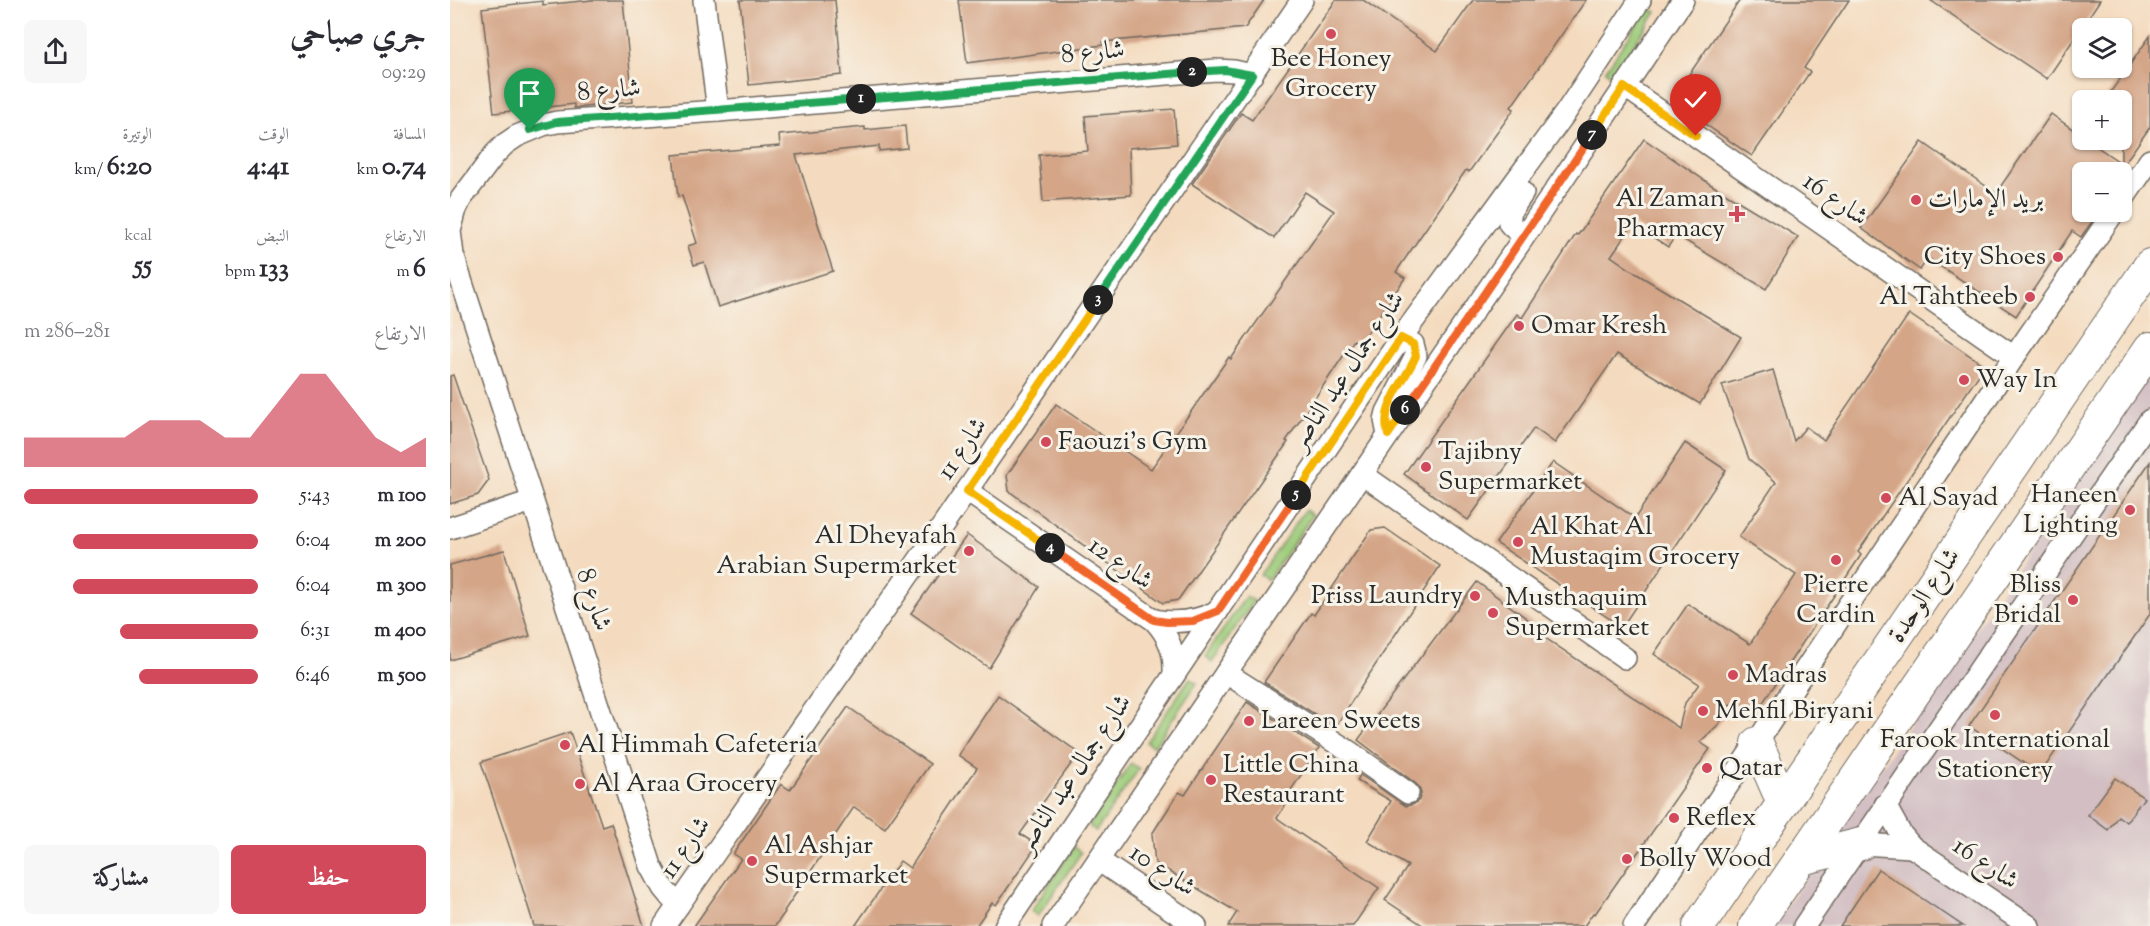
<!DOCTYPE html>
<html lang="ar">
<head>
<meta charset="utf-8">
<style>
	body { margin:0; font-family:"Sorts Mill Goudy",Amiri,serif; background:#f7f7f7; color:#2b2b33; direction:rtl; height:100vh; display:flex; flex-direction:column; font-size:22px; white-space:nowrap }
	* { box-sizing:border-box; margin:0 }
	p { font-size:20px; color:#7c7c81 }
	.icon { flex:none; width:33px; height:33px; fill:none; stroke:currentColor; stroke-width:2; stroke-linecap:round; stroke-linejoin:round }
	.map { position:relative; flex:1; overflow:hidden; direction:ltr }
	.details { display:flex; flex-direction:column; background:#fff; width:450px }
	.details>* { flex:none }
	.buttons { position:absolute; left:1622px; top:18px; display:grid; gap:12px }
	.buttons a { display:grid; place-items:center; width:60px; height:60px; border-radius:9px; background:#fff; box-shadow:0 2px 4px #0004; font-size:30px }
	.pin { position:absolute; display:grid; place-items:center; width:51px; height:51px; color:#fff; margin:-62px -26px; border-radius:50% 50% 50% 0; rotate:-45deg; box-shadow:0 0 6px #0007 }
	.pin .icon { rotate:45deg }
	.km { position:absolute; width:30px; height:30px; margin:-15px; border-radius:50%; background:#222; color:#fff; font-size:16px; line-height:30px; text-align:center }
	.round { display:grid; place-items:center; flex:none; width:63px; height:63px; border-radius:9px; background:#f7f7f7 }
	.summary { display:flex; align-items:center; justify-content:space-between; height:102px; padding:0 24px }
	h1 { font-size:33px; font-weight:700; line-height:45px }
	.figures { display:grid; grid-template-columns:repeat(3,1fr); gap:9px; height:102px; padding:6px 24px }
	.figures div { display:grid; align-content:center }
	.figures b { font-size:26px; font-weight:700 }
	.figures small { font-size:16px; font-weight:400 }
	.figures p { font-size:16px }
	.chart { height:168px; padding:12px 24px }
	.chart p { display:flex; justify-content:space-between }
	.chart svg { width:100%; height:108px; margin-top:6px; fill:#d1495b; opacity:.7 }
	.action { display:flex; gap:12px; margin-top:auto; padding:12px 24px }
	.action a { flex:1; height:69px; border-radius:9px; background:#d1495b; color:#fff; font-size:24px; font-weight:700; line-height:69px; text-align:center }
	.action a+a { background:#f7f7f7; color:#2b2b33 }
	ul { padding:0 24px; list-style:none; font-size:20px }
	li { display:grid; grid-template-columns:96px 72px 1fr; align-items:center; height:45px }
	li i { height:15px; border-radius:8px; background:#d1495b }
	main { display:flex; flex:1; min-height:0 }
	.map>svg:first-child { display:block }
	.industrial { fill:#d2bec3 }
	.green { fill:#9dcb79; stroke:#647b52; stroke-width:1.5 }
	.building { fill:#d4a587 }
	.lines { fill:none; stroke-linecap:round; stroke-linejoin:round }
	.minor-casing { stroke:#71695f; stroke-width:24 }
	.highway-casing { stroke:#71695f; stroke-width:34 }
	.minor { stroke:#fff; stroke-width:21 }
	.highway { stroke:#fff; stroke-width:32 }
	.split-1-casing { stroke:#fff; stroke-width:12 }
	.split-2-casing { stroke:#fff; stroke-width:12 }
	.split-3-casing { stroke:#fff; stroke-width:12 }
	.split-4-casing { stroke:#fff; stroke-width:12 }
	.split-5-casing { stroke:#fff; stroke-width:12 }
	.split-6-casing { stroke:#fff; stroke-width:12 }
	.split-7-casing { stroke:#fff; stroke-width:12 }
	.split-8-casing { stroke:#fff; stroke-width:12 }
	.split-1 { stroke:#22a559; stroke-width:8 }
	.split-2 { stroke:#22a559; stroke-width:8 }
	.split-3 { stroke:#22a559; stroke-width:8 }
	.split-4 { stroke:#f5b400; stroke-width:8 }
	.split-5 { stroke:#f0652b; stroke-width:8 }
	.split-6 { stroke:#f5b400; stroke-width:8 }
	.split-7 { stroke:#f0652b; stroke-width:8 }
	.split-8 { stroke:#f5b400; stroke-width:8 }
	.poi-dot { fill:#d1495b; stroke:#f7f3e8; stroke-width:2 }
	.labels { text-anchor:middle; dominant-baseline:central; stroke-width:6; stroke-linejoin:round; paint-order:stroke }
	.street-label { font-size:26px; fill:#2b2b2b; stroke:#f7f3e8 }
	.poi-label { font-size:26px; fill:#2b2b2b; stroke:#f7f3e8; text-anchor:start }
</style>
</head>
<body>
<main>
<div class="map">
<svg width="1700" height="926" viewBox="0 0 1700 926">
	<rect width="100%" height="100%" fill="#f7f3e8"/>
	<filter id="ink" filterUnits="userSpaceOnUse"><feTurbulence type="fractalNoise" baseFrequency=".0167" numOctaves="2"/><feDisplacementMap in="SourceGraphic" scale="12" xChannelSelector="R" yChannelSelector="G"/><feConvolveMatrix kernelMatrix="1 2 1 2 8 2 1 2 1" color-interpolation-filters="sRGB"/></filter>
	<filter id="wash" filterUnits="userSpaceOnUse"><feTurbulence type="fractalNoise" baseFrequency=".008" numOctaves="4" result="noise"/><feDisplacementMap in="SourceGraphic" scale="24" xChannelSelector="R" yChannelSelector="G"/><feGaussianBlur stdDeviation="1.35" result="paint"/><feColorMatrix in="noise" values="0 0 0 0 0 0 0 0 0 0 0 0 0 0 0 0 0 1.4 0 .05"/><feComposite in="paint" operator="in"/></filter>
	<g filter="url(#wash)">
		<rect width="100%" height="100%" fill="#f4dbbf"/>
		<!-- industrial -->
		<polygon class="industrial" points="1700,374 1700,926 1323,926"/>
		<!-- green -->
		<g class="green">
			<polygon points="1198,8 1206,12 1162,77 1155,71"/>
			<polygon points="855,510 863,515 818,580 810,575"/>
			<polygon points="796,596 804,601 762,662 755,656"/>
			<polygon points="740,678 747,683 704,747 696,742"/>
			<polygon points="681,763 689,769 646,831 639,826"/>
			<polygon points="624,847 631,853 588,916 581,911"/>
		</g>
		<g id="blocks">
			<!-- building -->
			<g class="building">
				<polygon points="142,0 173,0 183,102 124,108 124,104 44,113 32,8 93,1 93,5"/>
				<polygon points="290,0 385,0 392,75 299,85"/>
				<polygon points="509,0 814,0 795,28 653,42 653,45 517,63"/>
				<polygon points="886,0 913,0 987,51 1023,0 1136,0 1061,107 1064,109 1019,172 1016,170 946,272 955,278 910,344 904,340 836,441 838,442 728,600 713,603 559,491 557,475 606,404 701,469 779,357 781,359 884,211 855,192 824,238 742,184 791,113 802,120"/>
				<polygon points="1290,0 1399,0 1354,68 1360,72 1302,156 1221,101"/>
				<polygon points="1480,0 1650,0 1597,79"/>
				<polygon points="1700,36 1700,127 1673,165 1679,169 1676,172 1632,172 1632,212 1649,212 1631,237 1622,231 1566,316 1478,258 1470,270 1411,228 1472,142 1546,193 1601,114 1632,136 1632,140 1637,140 1671,163 1671,100 1655,100"/>
				<polygon points="724,109 727,144 679,148 681,195 593,202 589,155 638,151 635,116"/>
				<polygon points="455,126 457,148 429,151 429,146 346,155 383,271 268,307 254,262 244,265 238,246 247,243 232,196 228,197 223,155 330,146 329,135 415,127 415,130"/>
				<polygon points="1194,139 1260,184 1348,237 1316,289 1226,235 1218,247 1183,224 1161,256 1187,274 1291,337 1250,404 1167,354 1105,443 1084,428 1018,520 954,474 1067,314 1072,318 1126,234 1128,235"/>
				<polygon points="1459,314 1535,366 1408,552 1411,555 1302,719 1280,704 1269,724 1250,742 1260,749 1145,914 1143,913 1134,926 974,926 935,900 958,866 917,841 941,801 907,781 910,775 956,806 964,804 969,800 971,794 969,787 965,783 908,740 1027,582 1094,631 1091,635 1229,728 1235,703 1249,684 1204,654 1238,604 1300,644 1346,575 1289,537 1326,482 1299,459 1272,385 1323,370 1344,441 1356,427 1374,440"/>
				<polygon points="3,375 39,480 28,495 0,504 0,376"/>
				<polygon points="1235,443 1276,470 1172,627 1046,543 1103,462 1185,518"/>
				<polygon points="1700,462 1700,614 1590,774 1519,726"/>
				<polygon points="935,528 990,566 885,727 814,682 861,613 864,615 921,530"/>
				<polygon points="517,535 589,587 539,668 461,613"/>
				<polygon points="54,550 80,636 0,660 0,565"/>
				<polygon points="548,695 629,753 570,834 587,845 546,905 542,903 526,926 405,926 450,861 460,868 527,768 508,755"/>
				<polygon points="797,702 869,748 833,802 836,804 827,818 929,888 903,926 778,926 787,912 705,863 702,834 729,792 735,795"/>
				<polygon points="398,707 480,764 435,828 404,807 334,911 335,912 325,926 244,926 291,859 283,854 331,784 340,790"/>
				<polygon points="120,732 152,826 161,823 194,926 84,926 62,854 31,762"/>
				<polygon points="1665,778 1694,798 1676,822 1668,816 1658,830 1638,815"/>
				<polygon points="1428,869 1513,926 1390,926"/>
			</g>
		</g>
	</g>
	<g filter="url(#ink)">
		<use href="#blocks" fill-opacity="0" stroke="#71695f" stroke-width="1.5"/>
		<g class="lines">
			<!-- minor casing -->
			<g class="minor-casing">
				<g id="minor">
					<polyline points="254,0 268,111"/>
					<polyline points="1174,86 1564,357"/>
					<path d="M1073,193L1061,211L1059,223C1065,231 1072,233 1080,228"/>
					<polyline points="1671,202 1700,160"/>
					<polyline points="938,435 935,420 937,412 966,356 963,344 951,338"/>
					<polyline points="912,474 1175,658"/>
					<path d="M517,491L704,620C719,636 725,652 724,675"/>
					<polyline points="0,528 82,501"/>
					<path d="M704,620C727,624 747,622 768,611"/>
					<polyline points="776,673 897,750 958,793"/>
					<polyline points="1435,805 1451,834 1462,847 1579,926"/>
					<polyline points="1411,844 1462,847"/>
					<polyline points="648,860 746,926"/>
					<polyline points="228,906 213,888 201,866 3,255 0,231 6,209 11,199 45,154 55,144 67,136 93,125 107,122 268,111 766,70 784,71 802,75"/>
					<polyline points="214,926 494,524 852,0"/>
					<polyline points="555,926 951,338 1116,112 1190,0"/>
					<polyline points="603,926 1080,228 1233,0"/>
					<polyline points="1184,926 1564,357 1664,212"/>
					<polyline points="1354,926 1700,420"/>
				</g>
			</g>
			<!-- highway casing -->
			<g class="highway-casing">
				<g id="highway">
					<polyline points="1307,743 1333,803"/>
					<polyline points="1351,859 1411,844"/>
					<polyline points="1249,926 1700,265"/>
					<polyline points="1305,926 1700,348"/>
				</g>
			</g>
			<!-- minor -->
			<use href="#minor" class="minor"/>
			<!-- highway -->
			<use href="#highway" class="highway"/>
		</g>
	</g>
	<g class="lines" filter="url(#ink)">
		<!-- split-1 casing -->
		<g class="split-1-casing">
			<polyline id="split-1" points="80,130 107,122 411,99"/>
		</g>
		<!-- split-2 casing -->
		<g class="split-2-casing">
			<polyline id="split-2" points="411,99 742,72"/>
		</g>
		<!-- split-3 casing -->
		<g class="split-3-casing">
			<polyline id="split-3" points="648,300 802,75 775,70 742,72"/>
		</g>
		<!-- split-4 casing -->
		<g class="split-4-casing">
			<polyline id="split-4" points="600,548 517,491 648,300"/>
		</g>
		<!-- split-5 casing -->
		<g class="split-5-casing">
			<polyline id="split-5" points="600,548 704,620 717,622 743,621 768,611 846,495"/>
		</g>
		<!-- split-6 casing -->
		<g class="split-6-casing">
			<path id="split-6" d="M846,495L951,338L963,344L966,356C955,382 929,406 938,435L955,410"/>
		</g>
		<!-- split-7 casing -->
		<g class="split-7-casing">
			<polyline id="split-7" points="955,410 1142,135"/>
		</g>
		<!-- split-8 casing -->
		<g class="split-8-casing">
			<polyline id="split-8" points="1142,135 1174,87 1246,136"/>
		</g>
		<!-- split-1 -->
		<use href="#split-1" class="split-1"/>
		<!-- split-2 -->
		<use href="#split-2" class="split-2"/>
		<!-- split-3 -->
		<use href="#split-3" class="split-3"/>
		<!-- split-4 -->
		<use href="#split-4" class="split-4"/>
		<!-- split-5 -->
		<use href="#split-5" class="split-5"/>
		<!-- split-6 -->
		<use href="#split-6" class="split-6"/>
		<!-- split-7 -->
		<use href="#split-7" class="split-7"/>
		<!-- split-8 -->
		<use href="#split-8" class="split-8"/>
	</g>
	<!-- markers -->
	<g class="poi-dot">
		<circle cx="881" cy="34" r="6"/>
		<circle cx="1466" cy="200" r="6"/>
		<path d="M1284 205h6v6h6v6h-6v6h-6v-6h-6v-6h6z"/>
		<circle cx="1608" cy="257" r="6"/>
		<circle cx="1580" cy="297" r="6"/>
		<circle cx="1069" cy="326" r="6"/>
		<circle cx="1514" cy="380" r="6"/>
		<circle cx="596" cy="442" r="6"/>
		<circle cx="976" cy="467" r="6"/>
		<circle cx="1436" cy="498" r="6"/>
		<circle cx="1680" cy="510" r="6"/>
		<circle cx="1068" cy="542" r="6"/>
		<circle cx="519" cy="551" r="6"/>
		<circle cx="1386" cy="560" r="6"/>
		<circle cx="1025" cy="596" r="6"/>
		<circle cx="1623" cy="600" r="6"/>
		<circle cx="1043" cy="613" r="6"/>
		<circle cx="1283" cy="675" r="6"/>
		<circle cx="1253" cy="711" r="6"/>
		<circle cx="1545" cy="715" r="6"/>
		<circle cx="799" cy="721" r="6"/>
		<circle cx="115" cy="745" r="6"/>
		<circle cx="1257" cy="768" r="6"/>
		<circle cx="761" cy="780" r="6"/>
		<circle cx="130" cy="784" r="6"/>
		<circle cx="1224" cy="818" r="6"/>
		<circle cx="1177" cy="859" r="6"/>
		<circle cx="302" cy="861" r="6"/>
	</g>
	<g class="labels">
		<!-- street labels -->
		<g class="street-label">
			<text transform="translate(643 53) rotate(-5)">شارع 8</text>
			<text transform="translate(159 91) rotate(-4)">شارع 8</text>
			<text transform="translate(1385 200) rotate(35)">شارع 16</text>
			<text transform="translate(898 371) rotate(-56)">شارع جمال عبد الناصر</text>
			<text transform="translate(513 449) rotate(-56)">شارع 11</text>
			<text transform="translate(670 564) rotate(35)">شارع 12</text>
			<text transform="translate(1475 596) rotate(-56)">شارع الوحدة</text>
			<text transform="translate(143 600) rotate(72)">شارع 8</text>
			<text transform="translate(625 774) rotate(-56)">شارع جمال عبد الناصر</text>
			<text transform="translate(236 848) rotate(-55)">شارع 11</text>
			<text transform="translate(1535 864) rotate(34)">شارع 16</text>
			<text transform="translate(712 871) rotate(34)">شارع 10</text>
		</g>
		<!-- poi labels -->
		<g class="poi-label">
			<text x="881" y="59" text-anchor="middle">Bee Honey<tspan x="881" dy="30">Grocery</tspan></text>
			<text x="1275" y="199" text-anchor="end">Al Zaman<tspan x="1275" dy="30">Pharmacy</tspan></text>
			<text x="1478" y="200">بريد الإمارات</text>
			<text x="1596" y="257" text-anchor="end">City Shoes</text>
			<text x="1568" y="297" text-anchor="end">Al Tahtheeb</text>
			<text x="1081" y="326">Omar Kresh</text>
			<text x="1526" y="380">Way In</text>
			<text x="608" y="442">Faouzi's Gym</text>
			<text x="988" y="452">Tajibny<tspan x="988" dy="30">Supermarket</tspan></text>
			<text x="1668" y="495" text-anchor="end">Haneen<tspan x="1668" dy="30">Lighting</tspan></text>
			<text x="1448" y="498">Al Sayad</text>
			<text x="1080" y="527">Al Khat Al<tspan x="1080" dy="30">Mustaqim Grocery</tspan></text>
			<text x="507" y="536" text-anchor="end">Al Dheyafah<tspan x="507" dy="30">Arabian Supermarket</tspan></text>
			<text x="1386" y="585" text-anchor="middle">Pierre<tspan x="1386" dy="30">Cardin</tspan></text>
			<text x="1611" y="585" text-anchor="end">Bliss<tspan x="1611" dy="30">Bridal</tspan></text>
			<text x="1013" y="596" text-anchor="end">Priss Laundry</text>
			<text x="1055" y="598">Musthaquim<tspan x="1055" dy="30">Supermarket</tspan></text>
			<text x="1295" y="675">Madras</text>
			<text x="1265" y="711">Mehfil Biryani</text>
			<text x="811" y="721">Lareen Sweets</text>
			<text x="1545" y="740" text-anchor="middle">Farook International<tspan x="1545" dy="30">Stationery</tspan></text>
			<text x="127" y="745">Al Himmah Cafeteria</text>
			<text x="773" y="765">Little China<tspan x="773" dy="30">Restaurant</tspan></text>
			<text x="1269" y="768">Qatar</text>
			<text x="142" y="784">Al Araa Grocery</text>
			<text x="1236" y="818">Reflex</text>
			<text x="314" y="846">Al Ashjar<tspan x="314" dy="30">Supermarket</tspan></text>
			<text x="1189" y="859">Bolly Wood</text>
		</g>
	</g>
</svg>
<div class="buttons">
<a><svg class="icon" aria-label="layers" viewBox="0 0 24 24"><path d="M12 4l9 5-9 5-9-5zM3 14l9 5 9-5"/></svg></a>
<a>+</a>
<a>−</a>
</div>
<div class="pin" style="left:80px;top:130px;background:#1e9e55"><svg class="icon" aria-label="arrive" viewBox="0 0 24 24"><path d="M6 21V4h12l-3 4 3 4H6"/></svg></div>
<div class="pin" style="left:1246px;top:136px;background:#d93025"><svg class="icon" aria-label="check" viewBox="0 0 24 24"><path d="M5 12l5 5 9-10"/></svg></div>
<b class="km" style="left:411px;top:99px">1</b>
<b class="km" style="left:742px;top:72px">2</b>
<b class="km" style="left:648px;top:300px">3</b>
<b class="km" style="left:600px;top:548px">4</b>
<b class="km" style="left:846px;top:495px">5</b>
<b class="km" style="left:955px;top:410px">6</b>
<b class="km" style="left:1142px;top:135px">7</b>
</div>
<section class="details">
<div class="summary"><div><h1>جري صباحي</h1><p>09:29</p></div><a class="round"><svg class="icon" aria-label="share" viewBox="0 0 24 24"><path d="M12 15V3M7 8l5-5 5 5M5 13v7h14v-7"/></svg></a></div>
<div class="figures">
<div><p>المسافة</p><b>0.74<small> km</small></b></div>
<div><p>الوقت</p><b>4:41</b></div>
<div><p>الوتيرة</p><b>6:20<small> /km</small></b></div>
</div>
<div class="figures">
<div><p>الارتفاع</p><b>6<small> m</small></b></div>
<div><p>النبض</p><b>133<small> bpm</small></b></div>
<div><p>kcal</p><b>55</b></div>
</div>
<div class="chart"><p><span>الارتفاع</span>281–286 m</p>
<svg viewBox="0 0 160 44" preserveAspectRatio="none"><path d="M0 44V32L10 32L20 32L30 32L40 32L50 25L60 25L70 25L80 32L90 32L100 19L110 6L120 6L130 19L140 32L150 38L160 32V44z"/></svg>
</div>
<ul>
<li><b>100 m</b>5:43<i style="width:100%"></i></li>
<li><b>200 m</b>6:04<i style="width:79%"></i></li>
<li><b>300 m</b>6:04<i style="width:79%"></i></li>
<li><b>400 m</b>6:31<i style="width:59%"></i></li>
<li><b>500 m</b>6:46<i style="width:51%"></i></li>
</ul>
<div class="action"><a>حفظ</a><a>مشاركة</a></div>
</section>
</main>
</body>
</html>
